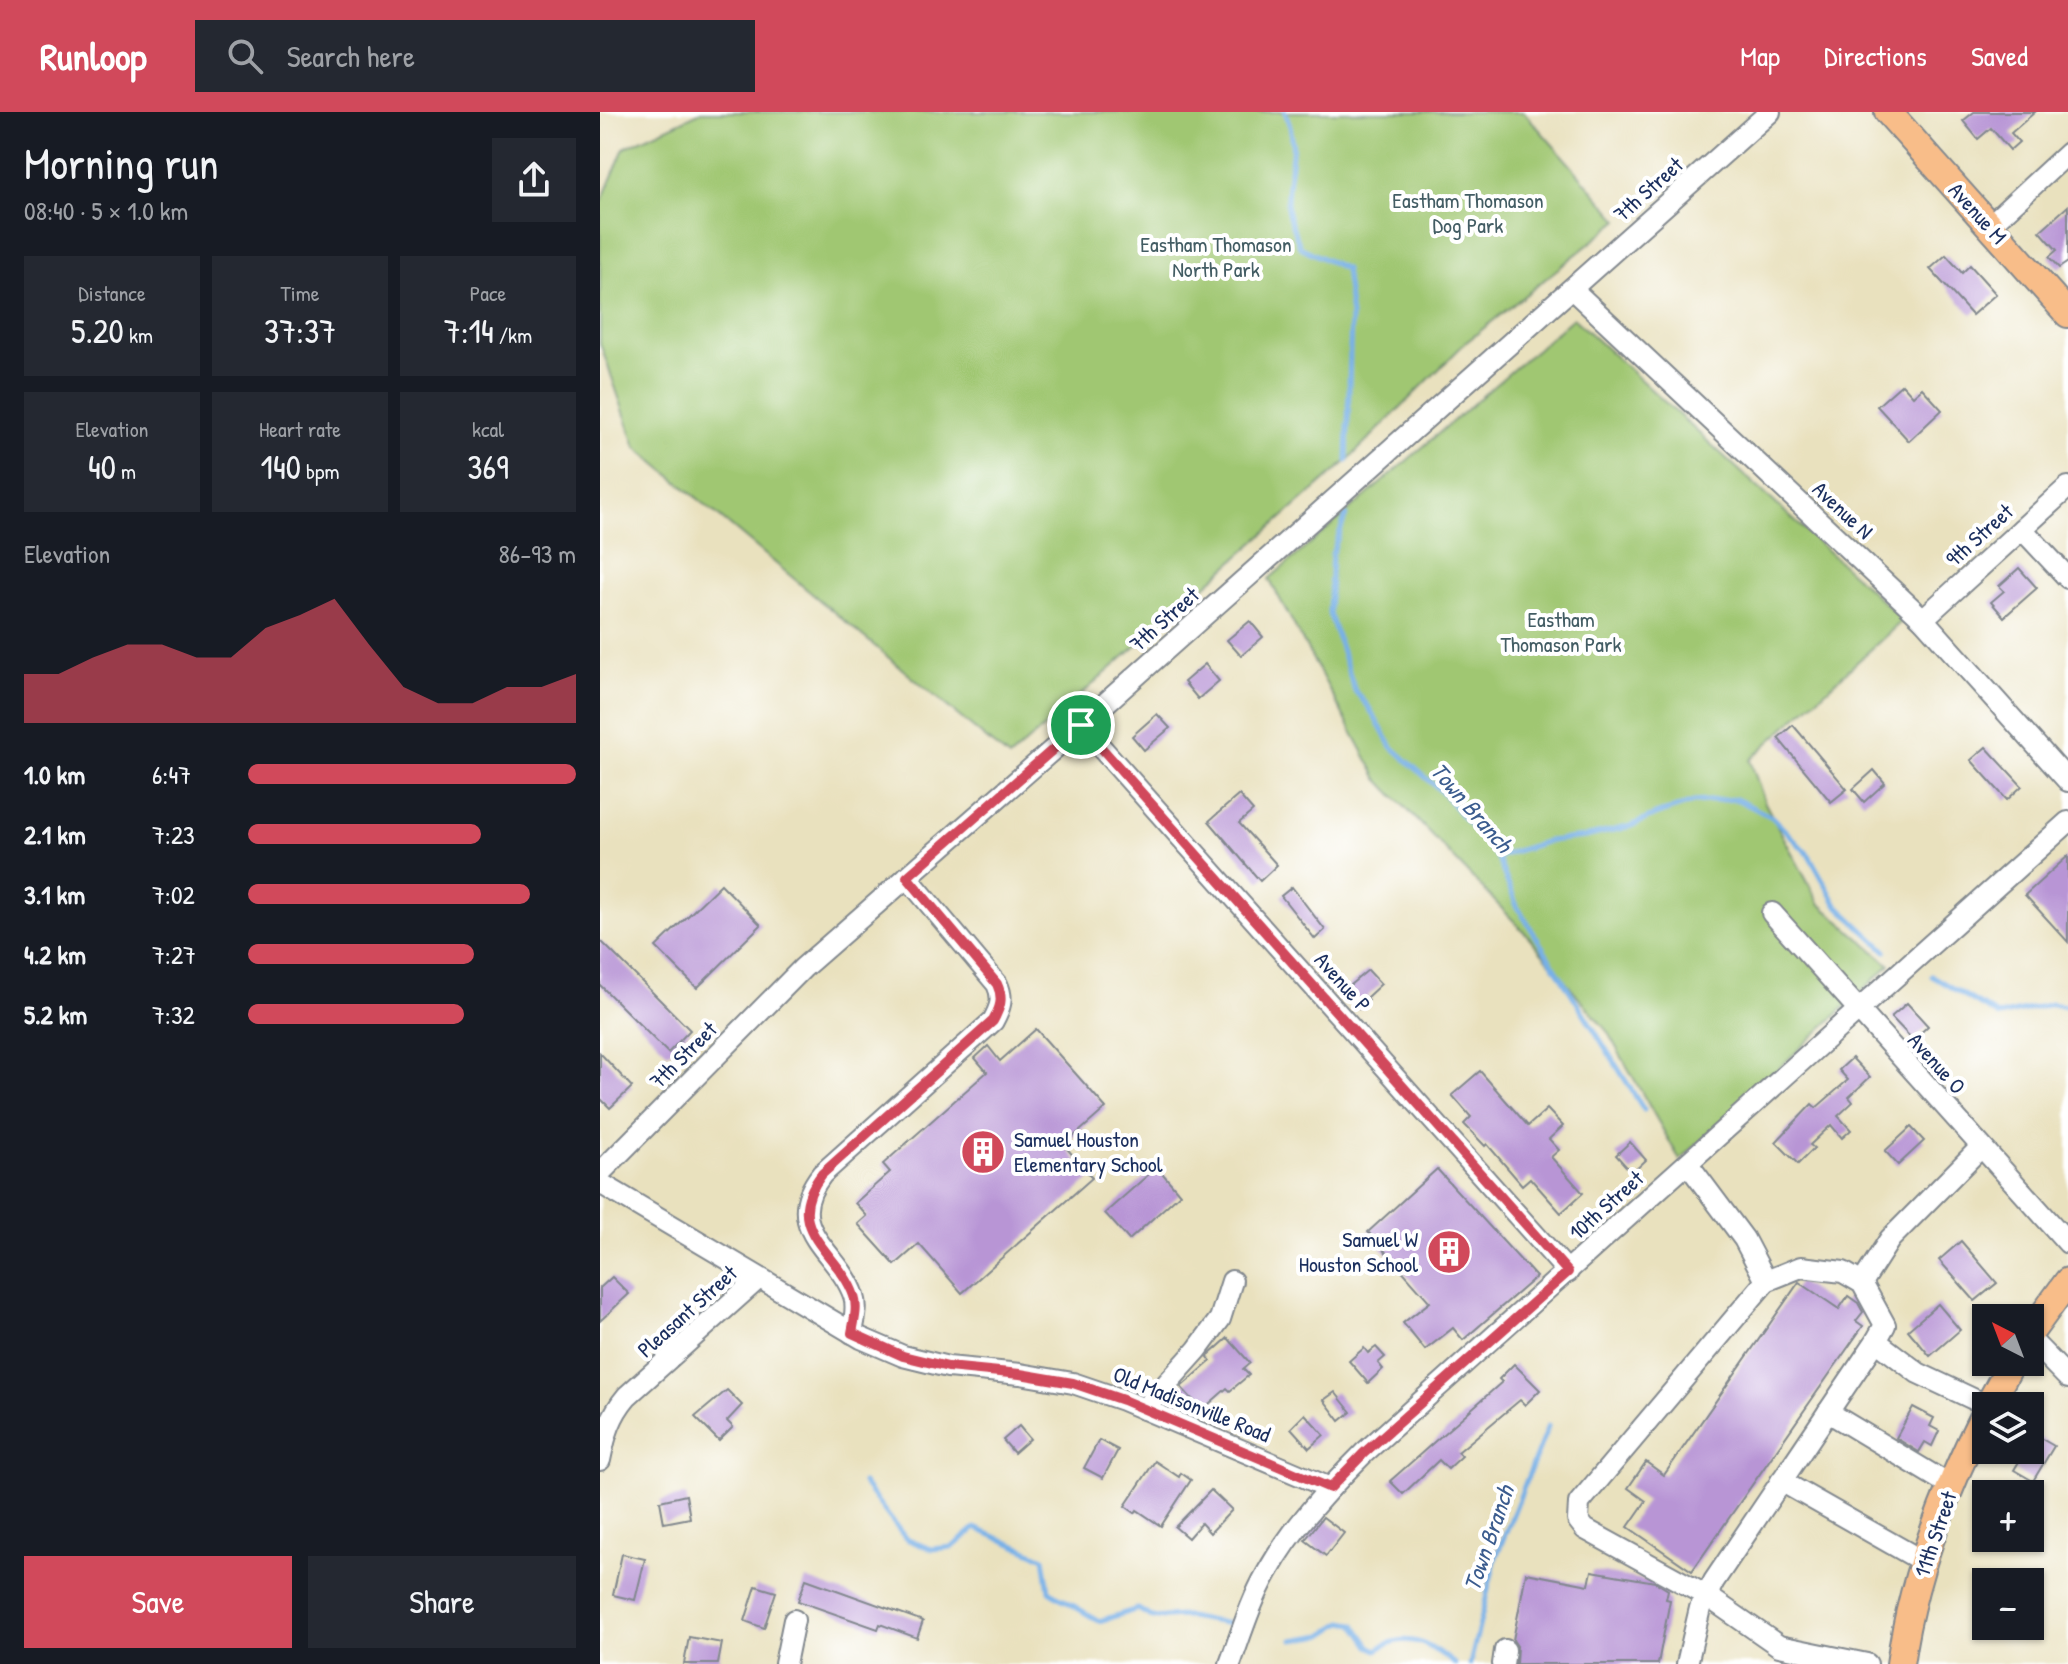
<!DOCTYPE html>
<html lang="en">
<head>
<meta charset="utf-8">
<style>
	body { margin:0; font-family:"Patrick Hand",sans-serif; background:#242831; color:#f1f3f6; height:100vh; display:flex; flex-direction:column; font-size:30px; white-space:nowrap }
	* { box-sizing:border-box; margin:0 }
	p { font-size:26px; color:#9ea1a6 }
	.icon { flex:none; width:44px; height:44px; fill:none; stroke:currentColor; stroke-width:2; stroke-linecap:round; stroke-linejoin:round }
	.map { position:relative; flex:1; overflow:hidden }
	.details { display:flex; flex-direction:column; background:#171b24; width:600px }
	.details>* { flex:none }
	.needle { width:52px; rotate:318deg }
	.buttons { position:absolute; left:1372px; top:1192px; display:grid; gap:16px }
	.buttons a { display:grid; place-items:center; width:72px; height:72px; border-radius:0px; background:#171b24; box-shadow:0 2px 6px #0004; font-size:40px }
	.pin { position:absolute; display:grid; place-items:center; width:68px; height:68px; color:#fff; margin:-34px; border:4px solid #fff; border-radius:50%; box-shadow:0 2px 8px #0007 }
	.round { display:grid; place-items:center; flex:none; width:84px; height:84px; border-radius:0px; background:#242831 }
	.summary { display:flex; align-items:center; justify-content:space-between; height:136px; padding:0 24px }
	h1 { font-size:44px; font-weight:600; line-height:60px }
	.stats { display:grid; grid-template-columns:repeat(3,1fr); gap:12px; height:136px; padding:8px 24px }
	.stats div { display:grid; align-content:center; border-radius:0px; background:#242831; text-align:center }
	.stats b { font-size:34px; font-weight:600 }
	.stats small { font-size:22px; font-weight:400 }
	.stats p { font-size:22px }
	.chart { height:224px; padding:16px 24px }
	.chart p { display:flex; justify-content:space-between }
	.chart svg { width:100%; height:144px; margin-top:8px; fill:#d1495b; opacity:.7 }
	.action { display:flex; gap:16px; margin-top:auto; padding:16px 24px }
	.action a { flex:1; height:92px; border-radius:0px; background:#d1495b; color:#fff; font-size:32px; font-weight:600; line-height:92px; text-align:center }
	.action a+a { background:#242831; color:#f1f3f6 }
	ul { padding:0 24px; list-style:none; font-size:26px }
	li { display:grid; grid-template-columns:128px 96px 1fr; align-items:center; height:60px }
	li i { height:20px; border-radius:10px; background:#d1495b }
	header { display:flex; align-items:center; gap:48px; box-sizing:border-box; height:112px; padding:0 40px; background:#d1495b; color:#fff }
	header strong { font-size:38px }
	nav { display:flex; gap:44px; margin-inline-start:auto; font-size:28px }
	.search { width:560px; height:72px; background:#242831; display:flex; align-items:center; gap:20px; box-sizing:border-box; padding:0 28px; border-radius:0px; color:#9ea1a6; font-size:30px }
	main { display:flex; flex:1; min-height:0 }
	.map>svg:first-child { display:block }
	.green { fill:#a0c772; stroke:#5e7b68; stroke-width:2 }
	.lines { fill:none; stroke-linecap:round; stroke-linejoin:round }
	.stream { stroke:#77b0e7; stroke-width:5 }
	.building { fill:#b895d5 }
	.minor-casing { stroke:#82888e; stroke-width:24 }
	.major-casing { stroke:#82888e; stroke-width:30 }
	.minor { stroke:#fff; stroke-width:20 }
	.major { stroke:#f8bd89; stroke-width:26 }
	.route-casing { stroke:#fff; stroke-width:16 }
	.route { stroke:#d1495b; stroke-width:10 }
	.labels { text-anchor:middle; dominant-baseline:central; stroke-width:8; stroke-linejoin:round; paint-order:stroke }
	.street-label { font-size:22px; fill:#1b2f5e; stroke:#fff }
	.park-label { font-size:22px; fill:#435d64; stroke:#fff }
	.poi-label { font-size:22px; fill:#1b2f5e; stroke:#fff; text-anchor:start }
	.water-label { font-size:24px; font-style:italic; fill:#3b5c8e; stroke:#fff }
</style>
</head>
<body>
<header>
<strong>Runloop</strong>
<div class="search"><svg class="icon" aria-label="search" viewBox="0 0 24 24"><circle cx="10" cy="10" r="6"/><path d="M15 15l6 6"/></svg>Search here</div>
<nav><a>Map</a><a>Directions</a><a>Saved</a></nav>
</header>
<main>
<section class="details">
<div class="summary"><div><h1>Morning run</h1><p>08:40 · 5 × 1.0 km</p></div><a class="round"><svg class="icon" aria-label="share" viewBox="0 0 24 24"><path d="M12 15V3M7 8l5-5 5 5M5 13v7h14v-7"/></svg></a></div>
<div class="stats">
<div><p>Distance</p><b>5.20<small> km</small></b></div>
<div><p>Time</p><b>37:37</b></div>
<div><p>Pace</p><b>7:14<small> /km</small></b></div>
</div>
<div class="stats">
<div><p>Elevation</p><b>40<small> m</small></b></div>
<div><p>Heart rate</p><b>140<small> bpm</small></b></div>
<div><p>kcal</p><b>369</b></div>
</div>
<div class="chart"><p><span>Elevation</span>86–93 m</p>
<svg viewBox="0 0 160 44" preserveAspectRatio="none"><path d="M0 44V29L10 29L20 24L30 20L40 20L50 24L60 24L70 15L80 11L90 6L100 20L110 33L120 38L130 38L140 33L150 33L160 29V44z"/></svg>
</div>
<ul>
<li><b>1.0 km</b>6:47<i style="width:100%"></i></li>
<li><b>2.1 km</b>7:23<i style="width:71%"></i></li>
<li><b>3.1 km</b>7:02<i style="width:86%"></i></li>
<li><b>4.2 km</b>7:27<i style="width:69%"></i></li>
<li><b>5.2 km</b>7:32<i style="width:66%"></i></li>
</ul>
<div class="action"><a>Save</a><a>Share</a></div>
</section>
<div class="map">
<svg width="1468" height="1552" viewBox="0 0 1468 1552">
	<rect width="100%" height="100%" fill="#fff"/>
	<filter id="ink" filterUnits="userSpaceOnUse"><feTurbulence type="fractalNoise" baseFrequency=".0125" numOctaves="2"/><feDisplacementMap in="SourceGraphic" scale="16" xChannelSelector="R" yChannelSelector="G"/><feConvolveMatrix kernelMatrix="1 2 1 2 8 2 1 2 1" color-interpolation-filters="sRGB"/></filter>
	<filter id="wash" filterUnits="userSpaceOnUse"><feTurbulence type="fractalNoise" baseFrequency=".006" numOctaves="4" result="noise"/><feDisplacementMap in="SourceGraphic" scale="32" xChannelSelector="R" yChannelSelector="G"/><feGaussianBlur stdDeviation="1.8" result="paint"/><feColorMatrix in="noise" values="0 0 0 0 0 0 0 0 0 0 0 0 0 0 0 0 0 1.4 0 .05"/><feComposite in="paint" operator="in"/></filter>
	<g filter="url(#wash)">
		<rect width="100%" height="100%" fill="#e9e1be"/>
		<!-- green -->
		<g class="green">
			<polygon points="101,0 924,0 1019,108 864,232 747,349 409,646 36,335 0,231 0,93 24,36"/>
			<polygon points="973,206 1303,508 1150,648 1165,691 1219,791 1290,853 1080,1048 1007,919 929,825 778,667 669,467"/>
		</g>
		<g class="lines">
			<!-- stream -->
			<g class="stream">
				<path d="M685,0C701,36 686,58 687,93C687,106 696,122 700,135L745,157L751,204L747,349"/>
				<polyline points="746,403 732,442 729,500 755,579 768,594 792,635 844,682 897,745 917,794 1044,998"/>
				<polyline points="897,745 948,729 985,725 1031,714 1055,703 1093,690 1136,687 1172,705 1209,743 1237,793 1286,839"/>
				<polyline points="1332,864 1399,904 1452,892 1468,895"/>
				<polyline points="263,1371 306,1427 331,1437 353,1435 375,1416 444,1446 449,1479 499,1509 538,1497 553,1506 582,1504 631,1512"/>
				<path d="M693,1528L723,1523L743,1510L755,1512L770,1534L777,1538C808,1517 829,1533 855,1552"/>
				<polyline points="870,1552 896,1445 948,1314"/>
			</g>
		</g>
		<g id="blocks">
			<!-- building -->
			<g class="building">
				<polygon points="1374,0 1435,0 1411,21 1419,30 1410,38 1391,16 1378,27 1363,9"/>
				<polygon points="1468,94 1468,150 1459,156 1449,145 1457,138 1440,119"/>
				<polygon points="1346,143 1362,161 1370,153 1396,182 1372,203 1330,157"/>
				<polygon points="1302,272 1313,284 1322,276 1342,298 1309,329 1277,294"/>
				<polygon points="1419,456 1437,476 1404,505 1391,490 1404,479 1399,474"/>
				<polygon points="650,509 663,525 641,544 627,528"/>
				<polygon points="605,552 619,569 598,587 584,570"/>
				<polygon points="557,602 570,616 544,638 532,624"/>
				<polygon points="1193,613 1247,677 1231,690 1178,626"/>
				<polygon points="1386,635 1422,674 1407,688 1371,648"/>
				<polygon points="1274,658 1285,671 1264,690 1253,677"/>
				<polygon points="639,683 653,699 639,711 677,753 660,769 609,709"/>
				<polygon points="1468,744 1468,830 1425,783"/>
				<polygon points="121,772 161,813 97,876 56,835"/>
				<polygon points="692,775 725,818 715,827 681,784"/>
				<polygon points="0,828 90,918 68,941 0,873"/>
				<polygon points="768,858 781,872 767,885 769,888 759,897 744,878"/>
				<polygon points="1307,891 1328,914 1313,928 1291,905"/>
				<polygon points="436,917 506,996 464,1033 492,1066 362,1181 319,1132 295,1153 258,1112 267,1104 255,1091 290,1060 283,1052 387,960 375,946 388,934 400,949"/>
				<polygon points="0,941 32,975 10,996 0,986"/>
				<polygon points="1252,946 1270,965 1249,985 1253,990 1238,1004 1251,1018 1242,1026 1231,1013 1210,1033 1214,1036 1198,1052 1176,1030 1212,992 1216,996 1248,968 1239,958"/>
				<polygon points="880,959 928,1014 947,997 963,1014 949,1027 959,1038 951,1045 983,1081 961,1101 930,1066 922,1073 887,1032 885,1034 864,1012 871,1005 852,983"/>
				<polygon points="1311,1015 1324,1029 1298,1053 1285,1039"/>
				<polygon points="1030,1030 1046,1048 1032,1061 1016,1043"/>
				<polygon points="557,1055 580,1082 529,1128 505,1101"/>
				<polygon points="837,1057 936,1165 863,1228 853,1216 825,1238 803,1211 830,1190 768,1120"/>
				<polygon points="1361,1129 1397,1171 1375,1189 1339,1148"/>
				<polygon points="12,1165 29,1182 0,1209 0,1176"/>
				<polygon points="1199,1170 1239,1197 1248,1184 1258,1191 1263,1200 1256,1209 1263,1214 1092,1459 1028,1415 1046,1389 1028,1376 1046,1350 1064,1363"/>
				<polygon points="1338,1192 1360,1218 1330,1244 1308,1218"/>
				<polygon points="628,1226 650,1251 643,1257 649,1263 630,1279 627,1276 602,1298 581,1275 611,1249 608,1245 610,1242"/>
				<polygon points="776,1235 785,1245 778,1251 783,1257 768,1271 749,1249 764,1236 768,1241"/>
				<polygon points="914,1252 940,1278 925,1293 920,1288 858,1340 862,1344 848,1357 839,1348 803,1382 790,1369 902,1270 899,1267"/>
				<polygon points="127,1278 142,1293 127,1309 133,1315 119,1329 95,1305"/>
				<polygon points="735,1280 751,1300 740,1309 724,1288"/>
				<polygon points="1313,1295 1334,1306 1330,1314 1339,1319 1332,1334 1325,1330 1319,1340 1296,1326"/>
				<polygon points="705,1302 724,1323 709,1336 691,1316"/>
				<polygon points="419,1314 430,1327 414,1341 403,1328"/>
				<polygon points="1435,1323 1454,1334 1433,1369 1414,1358 1426,1338 1430,1338 1430,1331"/>
				<polygon points="499,1328 518,1338 503,1366 484,1356"/>
				<polygon points="555,1349 579,1365 581,1361 591,1368 561,1414 537,1398 535,1401 525,1394"/>
				<polygon points="611,1378 632,1398 610,1421 601,1411 588,1426 575,1415"/>
				<polygon points="86,1383 90,1406 64,1411 60,1389"/>
				<polygon points="723,1405 744,1421 726,1444 705,1428"/>
				<polygon points="22,1442 45,1447 35,1488 13,1483"/>
				<polygon points="992,1459 1055,1470 1068,1478 1066,1487 1070,1488 1058,1552 916,1552 917,1534 913,1528 926,1461 989,1473"/>
				<polygon points="206,1467 323,1509 317,1526 280,1512 278,1517 198,1489"/>
				<polygon points="156,1474 176,1480 164,1516 145,1509"/>
				<polygon points="89,1525 122,1531 118,1552 84,1552"/>
			</g>
		</g>
	</g>
	<g filter="url(#ink)">
		<use href="#blocks" fill-opacity="0" stroke="#82888e" stroke-width="2"/>
		<g class="lines">
			<!-- minor casing -->
			<g class="minor-casing">
				<g id="minor">
					<polyline points="1390,113 1468,41"/>
					<polyline points="972,177 1323,507 1468,669"/>
					<polyline points="1422,417 1468,466"/>
					<polyline points="1323,507 1468,375"/>
					<polyline points="481,613 968,1160"/>
					<polyline points="1172,801 1468,1131"/>
					<polyline points="1088,1052 1144,1127 1166,1169 979,1391 978,1408 985,1417 1107,1484 1179,1534 1267,1552"/>
					<polyline points="0,1061 203,856 481,613 1170,0"/>
					<polyline points="0,1071 261,1226 303,1244 348,1255 420,1262 473,1271 523,1288 730,1376"/>
					<polyline points="1262,1171 1290,1127 1381,1035"/>
					<path d="M252,1221C254,1209 258,1196 254,1184C239,1139 179,1117 222,1062L393,909C400,896 404,887 397,872L307,765"/>
					<polyline points="1430,1227 1468,1266"/>
					<polyline points="1276,1229 1318,1261 1388,1294"/>
					<polyline points="544,1297 597,1238 620,1207 632,1169"/>
					<polyline points="1228,1300 1351,1374"/>
					<path d="M0,1348C5,1323 10,1304 27,1284L159,1166"/>
					<polyline points="1181,1369 1324,1450"/>
					<polyline points="185,1552 194,1508"/>
					<path d="M630,1552C641,1522 651,1489 667,1461C692,1416 728,1377 764,1341L1468,710"/>
					<polyline points="903,1552 905,1538"/>
					<polyline points="1087,1552 1100,1496 1114,1469 1276,1229 1285,1213 1262,1171 1243,1160 1201,1155 1166,1169"/>
				</g>
			</g>
			<!-- major casing -->
			<g class="major-casing">
				<g id="major">
					<polyline points="1288,0 1468,202"/>
					<polyline points="1430,1221 1468,1169"/>
					<polyline points="1388,1294 1412,1250"/>
					<path d="M1300,1552C1312,1464 1346,1377 1386,1298"/>
				</g>
			</g>
			<!-- minor -->
			<use href="#minor" class="minor"/>
			<!-- major -->
			<use href="#major" class="major"/>
		</g>
	</g>
	<g class="lines" filter="url(#ink)">
		<!-- route casing -->
		<g class="route-casing">
			<path id="route" d="M481,613L968,1160L764,1341L730,1376L523,1288L473,1271L420,1262L348,1255L303,1244L252,1221C254,1209 258,1196 254,1184C239,1139 179,1118 222,1062L393,909C400,896 404,887 397,872L307,765Z"/>
		</g>
		<!-- route -->
		<use href="#route" class="route"/>
	</g>
	<!-- icons -->
	<defs>
		<g id="building-disc" transform="scale(2.3)"><circle r="9.5" fill="#d1495b" stroke="#fff"/><path d="M-4-6H4V6H1V3H-1V6H-4ZM-2.5-4.3h1.7v1.8h-1.7ZM.8-4.3h1.7v1.8H.8ZM-2.5-1h1.7V.8h-1.7ZM.8-1h1.7V.8H.8Z" fill="#fff"/></g>
	</defs>
	<g fill-rule="evenodd">
		<use href="#building-disc" x="383" y="1040"/>
		<use href="#building-disc" x="849" y="1140"/>
	</g>
	<g class="labels">
		<!-- street labels -->
		<g class="street-label">
			<text transform="translate(1048 77) rotate(-42)">7th Street</text>
			<text transform="translate(1378 101) rotate(48)">Avenue M</text>
			<text transform="translate(1243 398) rotate(43)">Avenue N</text>
			<text transform="translate(1379 423) rotate(-42)">9th Street</text>
			<text transform="translate(564 507) rotate(-42)">7th Street</text>
			<text transform="translate(743 870) rotate(48)">Avenue P</text>
			<text transform="translate(83 943) rotate(-45)">7th Street</text>
			<text transform="translate(1337 951) rotate(48)">Avenue O</text>
			<text transform="translate(1006 1093) rotate(-42)">10th Street</text>
			<text transform="translate(87 1199) rotate(-42)">Pleasant Street</text>
			<text transform="translate(592 1292) rotate(22)">Old Madisonville Road</text>
			<text transform="translate(1335 1422) rotate(-71)">11th Street</text>
		</g>
		<!-- park labels -->
		<g class="park-label">
			<text x="868" y="88">Eastham Thomason<tspan x="868" dy="25">Dog Park</tspan></text>
			<text x="616" y="132">Eastham Thomason<tspan x="616" dy="25">North Park</tspan></text>
			<text x="961" y="507">Eastham<tspan x="961" dy="25">Thomason Park</tspan></text>
		</g>
		<!-- poi labels -->
		<g class="poi-label">
			<text x="414" y="1027">Samuel Houston<tspan x="414" dy="25">Elementary School</tspan></text>
			<text x="818" y="1127" text-anchor="end">Samuel W<tspan x="818" dy="25">Houston School</tspan></text>
		</g>
		<!-- water labels -->
		<g class="water-label">
			<text transform="translate(872 695) rotate(49)">Town Branch</text>
			<text transform="translate(888 1426) rotate(-71)">Town Branch</text>
		</g>
	</g>
</svg>
<div class="buttons">
<a><svg class="needle" viewBox="-14 -14 28 28"><path d="M0-13l5 13h-10z" fill="#e53935"/><path d="M0 13l5-13h-10z" fill="#9ea1a6"/></svg></a>
<a><svg class="icon" aria-label="layers" viewBox="0 0 24 24"><path d="M12 4l9 5-9 5-9-5zM3 14l9 5 9-5"/></svg></a>
<a>+</a>
<a>−</a>
</div>
<div class="pin" style="left:481px;top:613px;background:#1e9e55"><svg class="icon" aria-label="arrive" viewBox="0 0 24 24"><path d="M6 21V4h12l-3 4 3 4H6"/></svg></div>
</div>
</main>
</body>
</html>
